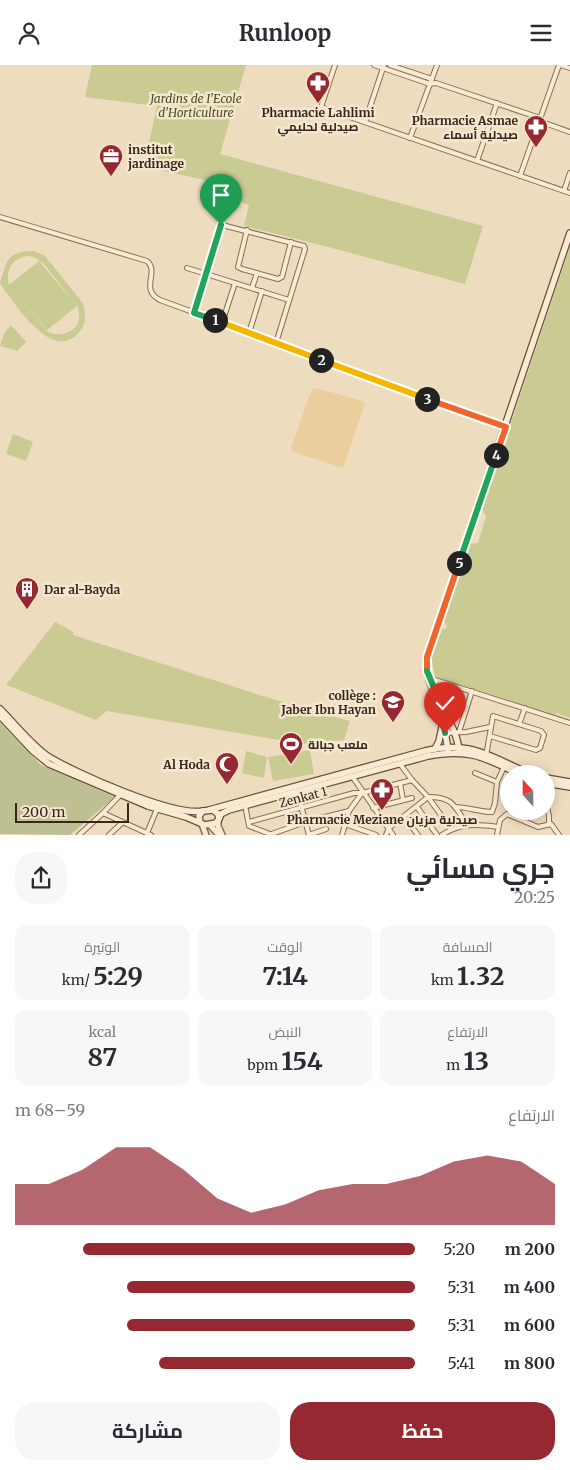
<!DOCTYPE html>
<html lang="ar">
<head>
<meta charset="utf-8">
<style>
	body { margin:0; font-family:Merriweather,Cairo,serif; background:#f7f7f7; color:#2b2b33; direction:rtl; height:100vh; display:flex; flex-direction:column; font-size:19px; white-space:nowrap }
	* { box-sizing:border-box; margin:0 }
	p { font-size:16px; color:#7c7c81 }
	.icon { flex:none; width:28px; height:28px; fill:none; stroke:currentColor; stroke-width:2; stroke-linecap:round; stroke-linejoin:round }
	.map { position:relative; height:770px; overflow:hidden; direction:ltr }
	.sheet { display:flex; flex-direction:column; background:#fff; flex:1 }
	.sheet>* { flex:none }
	.needle { width:32px; rotate:339deg }
	.buttons { position:absolute; left:500px; top:700px; display:grid; gap:10px }
	.buttons a { display:grid; place-items:center; width:55px; height:55px; border-radius:50%; background:#fff; box-shadow:0 2px 12px #0003; font-size:25px }
	.scale { position:absolute; left:15px; bottom:12px; width:114px; box-sizing:border-box; padding-left:5px; border:2px solid #36261c; border-top:0; font-size:14px; line-height:18px; white-space:nowrap; color:#36261c; -webkit-text-stroke:4px #f5e7cf; paint-order:stroke }
	.pin { position:absolute; display:grid; place-items:center; width:42px; height:42px; color:#fff; margin:-51px -21px; border-radius:50% 50% 50% 0; rotate:-45deg; box-shadow:0 0 5px #0007 }
	.pin .icon { rotate:45deg }
	.km { position:absolute; width:25px; height:25px; margin:-12px; border-radius:50%; background:#222; color:#fff; font-size:14px; line-height:25px; text-align:center }
	.round { display:grid; place-items:center; flex:none; width:52px; height:52px; border-radius:20px; background:#f7f7f7 }
	.headline { display:flex; align-items:center; justify-content:space-between; height:85px; padding:0 15px }
	h1 { font-size:28px; font-weight:700; line-height:38px }
	.stats { display:grid; grid-template-columns:repeat(3,1fr); gap:8px; height:85px; padding:5px 15px }
	.stats div { display:grid; align-content:center; border-radius:12px; background:#f7f7f7; text-align:center }
	.stats b { font-size:25px; font-weight:700 }
	.stats small { font-size:14px; font-weight:400 }
	.stats p { font-size:14px }
	.chart { height:140px; padding:10px 15px }
	.chart p { display:flex; justify-content:space-between }
	.chart svg { width:100%; height:90px; margin-top:5px; fill:#952831; opacity:.7 }
	.action { display:flex; gap:10px; margin-top:auto; padding:10px 15px }
	.action a { flex:1; height:58px; border-radius:20px; background:#952831; color:#fff; font-size:20px; font-weight:700; line-height:58px; text-align:center }
	.action a+a { background:#f7f7f7; color:#2b2b33 }
	ul { padding:0 15px; list-style:none; font-size:16px }
	li { display:grid; grid-template-columns:80px 60px 1fr; align-items:center; height:38px }
	li i { height:12px; border-radius:6px; background:#952831 }
	header { display:flex; justify-content:space-between; align-items:center; height:65px; padding:0 15px; background:#fff; font-size:22px; font-weight:700 }
	.map>svg:first-child { display:block }
	.green { fill:#c9cb93; fill-rule:evenodd }
	.sand { fill:#eacf9c }
	.cemetery { fill:#bec093 }
	.lines { fill:none; stroke-linecap:round; stroke-linejoin:round }
	.minor-casing { stroke:#866d58; stroke-width:6 }
	.tertiary-casing { stroke:#866d58; stroke-width:8 }
	.secondary-casing { stroke:#684e3b; stroke-width:8 }
	.minor { stroke:#f9ead2; stroke-width:4 }
	.tertiary { stroke:#f9ead2; stroke-width:5 }
	.secondary { stroke:#f9ead2; stroke-width:5.5 }
	.split-1-casing { stroke:#fff; stroke-width:10 }
	.split-2-casing { stroke:#fff; stroke-width:10 }
	.split-3-casing { stroke:#fff; stroke-width:10 }
	.split-4-casing { stroke:#fff; stroke-width:10 }
	.split-5-casing { stroke:#fff; stroke-width:10 }
	.split-6-casing { stroke:#fff; stroke-width:10 }
	.split-7-casing { stroke:#fff; stroke-width:10 }
	.split-1 { stroke:#22a559; stroke-width:6 }
	.split-2 { stroke:#f5b400; stroke-width:6 }
	.split-3 { stroke:#f5b400; stroke-width:6 }
	.split-4 { stroke:#f0652b; stroke-width:6 }
	.split-5 { stroke:#22a559; stroke-width:6 }
	.split-6 { stroke:#f0652b; stroke-width:6 }
	.split-7 { stroke:#22a559; stroke-width:6 }
	.labels { text-anchor:middle; dominant-baseline:central; stroke-width:5; stroke-linejoin:round; paint-order:stroke }
	.park-label { font-size:12px; font-style:italic; fill:#4a5223; stroke:#f5e7cf }
	.poi-label { font-size:12px; font-weight:bold; fill:#36261c; stroke:#f5e7cf; text-anchor:end }
	.street-label { font-size:12px; fill:#36261c; stroke:#f5e7cf }
</style>
</head>
<body>
<header><svg class="icon" aria-label="menu" viewBox="0 0 24 24"><path d="M4 6h16M4 12h16M4 18h16"/></svg>Runloop<svg class="icon" aria-label="person" viewBox="0 0 24 24"><circle cx="12" cy="8" r="4"/><path d="M4 21q1-7 8-7t8 7"/></svg></header>
<div class="map">
<svg width="570" height="770" viewBox="0 0 570 770">
	<rect width="100%" height="100%" fill="#eedcbf"/>
	<!-- green -->
	<g class="green">
		<polygon points="92,0 246,0 220,89 483,161 465,219 321,180 244,161 249,140 213,127 210,116 144,102 157,41 85,32"/>
		<polygon points="570,182 570,653 556,648 556,650 435,612 431,592 442,564 446,564 447,561 444,557 470,479 478,478 486,451 482,444"/>
		<path d="M26,186H34L45,191L82,237C86,246 87,258 80,266C53,301 15,238 0,219C0,217 1,214 2,212C7,195 7,190 26,186ZM27,191L34,192L44,199L77,241L39,196L9,220C5,205 12,194 27,191ZM10,221L47,265L77,241C86,261 66,275 48,267Z"/>
		<polygon points="11,260 26,277 17,286 0,281 5,267"/>
		<polygon points="13,369 33,377 26,396 6,389"/>
		<polygon points="55,557 74,567 73,570 266,632 350,656 344,675 303,679 107,646 96,655 6,620"/>
		<polygon points="310,685 314,709 273,716 268,692"/>
		<polygon points="246,686 267,692 264,713 242,708"/>
	</g>
	<!-- sand -->
	<polygon class="sand" points="317,323 362,336 365,338 343,403 294,387 291,383 310,329 313,324"/>
	<!-- cemetery -->
	<polygon class="cemetery" points="0,658 41,700 115,732 70,770 0,769"/>
	<g class="lines">
		<!-- minor casing -->
		<g class="minor-casing">
			<g id="minor">
				<polyline points="335,0 321,42 570,128"/>
				<polyline points="374,0 430,19 436,18 540,53"/>
				<polyline points="390,0 432,14"/>
				<polyline points="560,0 570,3"/>
				<polyline points="539,56 570,67"/>
				<polyline points="365,57 384,0"/>
				<polyline points="410,73 437,0"/>
				<polyline points="477,96 497,38"/>
				<polyline points="520,111 559,0"/>
				<polyline points="564,126 570,108"/>
				<path d="M0,152L147,196C160,207 139,224 160,235L506,362"/>
				<polyline points="247,165 238,202 242,204 278,214 282,212 291,177"/>
				<polyline points="187,203 289,235"/>
				<polyline points="252,223 257,208"/>
				<polyline points="194,247 222,160 304,181 305,184 276,278"/>
				<polyline points="222,258 235,218"/>
				<polyline points="249,268 262,226"/>
				<polyline points="429,613 570,658"/>
				<polyline points="519,659 525,643"/>
				<polyline points="459,667 472,626"/>
				<polyline points="445,668 466,667 490,662"/>
				<polyline points="486,691 493,651 541,666 544,670 540,683 536,685 490,671"/>
				<polyline points="400,699 412,715"/>
				<polyline points="475,708 497,717"/>
				<polyline points="352,711 393,770"/>
				<polyline points="400,718 403,735"/>
				<polyline points="297,726 309,770"/>
				<polyline points="245,740 249,761 270,769"/>
				<polyline points="417,742 437,770"/>
				<path d="M455,742C468,742 479,747 492,747L495,738L497,717L504,702"/>
				<polyline points="373,743 412,733"/>
				<polyline points="103,748 122,728"/>
				<polyline points="404,752 418,770"/>
				<polyline points="249,757 354,728 362,728"/>
				<polyline points="345,759 376,770"/>
				<polyline points="549,759 549,751 546,738 553,720"/>
				<polyline points="147,768 157,744"/>
				<polyline points="79,770 103,748 151,770"/>
				<polyline points="109,770 122,758"/>
				<polyline points="269,770 305,757 349,746"/>
				<polyline points="309,770 326,764"/>
				<polyline points="342,770 349,746 362,728 412,715 428,732 451,764"/>
				<path d="M386,770L389,763L428,732C453,732 454,740 467,760"/>
				<path d="M442,770C460,758 477,759 498,762"/>
				<polyline points="497,770 500,755 507,749 538,762 551,759 559,770"/>
			</g>
		</g>
		<!-- tertiary casing -->
		<g class="tertiary-casing">
			<g id="tertiary">
				<polyline points="218,756 218,761 222,770"/>
				<polyline points="202,759 206,770"/>
				<polyline points="210,760 219,770"/>
			</g>
		</g>
		<!-- secondary casing -->
		<g class="secondary-casing">
			<g id="secondary">
				<path d="M0,644C15,659 29,677 46,690C72,707 174,752 203,746"/>
				<polyline points="444,647 443,655 448,685"/>
				<polyline points="0,651 33,686 49,699 148,741 186,752 205,760 216,758 219,754 218,749 213,745 203,746 199,751 200,758"/>
				<polyline points="435,684 439,676 442,662"/>
				<path d="M459,687C458,656 422,625 427,592L570,168"/>
				<polyline points="546,713 570,717"/>
				<polyline points="546,718 570,722"/>
				<path d="M209,745L425,686C472,675 489,692 531,709"/>
				<path d="M219,754L221,749L229,745L428,691C468,683 484,692 519,709"/>
			</g>
		</g>
		<!-- minor -->
		<use href="#minor" class="minor"/>
		<!-- tertiary -->
		<use href="#tertiary" class="tertiary"/>
		<!-- secondary -->
		<use href="#secondary" class="secondary"/>
	</g>
	<g class="lines">
		<!-- split-1 casing -->
		<g class="split-1-casing">
			<polyline id="split-1" points="215,255 194,248 221,160"/>
		</g>
		<!-- split-2 casing -->
		<g class="split-2-casing">
			<polyline id="split-2" points="215,255 321,295"/>
		</g>
		<!-- split-3 casing -->
		<g class="split-3-casing">
			<polyline id="split-3" points="321,295 427,334"/>
		</g>
		<!-- split-4 casing -->
		<g class="split-4-casing">
			<polyline id="split-4" points="427,334 506,362 496,390"/>
		</g>
		<!-- split-5 casing -->
		<g class="split-5-casing">
			<polyline id="split-5" points="459,498 496,390"/>
		</g>
		<!-- split-6 casing -->
		<g class="split-6-casing">
			<polyline id="split-6" points="427,606 427,592 459,498"/>
		</g>
		<!-- split-7 casing -->
		<g class="split-7-casing">
			<polyline id="split-7" points="427,606 444,647 443,655 445,668"/>
		</g>
		<!-- split-1 -->
		<use href="#split-1" class="split-1"/>
		<!-- split-2 -->
		<use href="#split-2" class="split-2"/>
		<!-- split-3 -->
		<use href="#split-3" class="split-3"/>
		<!-- split-4 -->
		<use href="#split-4" class="split-4"/>
		<!-- split-5 -->
		<use href="#split-5" class="split-5"/>
		<!-- split-6 -->
		<use href="#split-6" class="split-6"/>
		<!-- split-7 -->
		<use href="#split-7" class="split-7"/>
	</g>
	<!-- icons -->
	<defs>
		<g id="pharmacy-pin" transform="scale(1.25)"><path d="M0 17L-7.5 6A9.5 9.5 0 1 1 7.5 6Z" fill="#952831" stroke="#f5e7cf"/><path d="M-2-6h4v4h4v4h-4v4h-4v-4h-4v-4h4Z" fill="#fff"/></g>
		<g id="office-pin" transform="scale(1.25)"><path d="M0 17L-7.5 6A9.5 9.5 0 1 1 7.5 6Z" fill="#952831" stroke="#f5e7cf"/><path d="M-6-3h4V-5.5h4V-3h4V5H-6ZM-1-4.5V-3h2v-1.5ZM-6 0V1H6V0Z" fill="#fff"/></g>
		<g id="building-pin" transform="scale(1.25)"><path d="M0 17L-7.5 6A9.5 9.5 0 1 1 7.5 6Z" fill="#952831" stroke="#f5e7cf"/><path d="M-4-6H4V6H1V3H-1V6H-4ZM-2.5-4.3h1.7v1.8h-1.7ZM.8-4.3h1.7v1.8H.8ZM-2.5-1h1.7V.8h-1.7ZM.8-1h1.7V.8H.8Z" fill="#fff"/></g>
		<g id="university-pin" transform="scale(1.25)"><path d="M0 17L-7.5 6A9.5 9.5 0 1 1 7.5 6Z" fill="#952831" stroke="#f5e7cf"/><path d="M0-5L7-2L0 1L-7-2ZM-4 1L0 2.5L4 1V4Q0 6-4 4Z" fill="#fff"/></g>
		<g id="stadium-pin" transform="scale(1.25)"><path d="M0 17L-7.5 6A9.5 9.5 0 1 1 7.5 6Z" fill="#952831" stroke="#f5e7cf"/><path d="M0-5a6.5 5 0 1 0 0 10a6.5 5 0 1 0 0-10ZM-3.5-1.8h7v3.6h-7Z" fill="#fff"/></g>
		<g id="mosque-pin" transform="scale(1.25)"><path d="M0 17L-7.5 6A9.5 9.5 0 1 1 7.5 6Z" fill="#952831" stroke="#f5e7cf"/><path d="M3.5-4.9A6 6 0 1 0 3.5 4.9A5 5 0 1 1 3.5-4.9Z" fill="#fff"/></g>
	</defs>
	<g fill-rule="evenodd">
		<use href="#pharmacy-pin" x="318" y="18"/>
		<use href="#pharmacy-pin" x="536" y="62"/>
		<use href="#office-pin" x="111" y="91"/>
		<use href="#building-pin" x="27" y="524"/>
		<use href="#university-pin" x="393" y="637"/>
		<use href="#stadium-pin" x="291" y="679"/>
		<use href="#mosque-pin" x="227" y="699"/>
		<use href="#pharmacy-pin" x="382" y="725"/>
	</g>
	<g class="labels">
		<!-- park labels -->
		<g class="park-label">
			<text x="196" y="33">Jardins de I'Ecole<tspan x="196" dy="14">d'Horticulture</tspan></text>
		</g>
		<!-- poi labels -->
		<g class="poi-label">
			<text x="318" y="47" text-anchor="middle">Pharmacie Lahlimi<tspan x="318" dy="14">صيدلية لحليمي</tspan></text>
			<text x="518" y="55">Pharmacie Asmae<tspan x="518" dy="14">صيدلية أسماء</tspan></text>
			<text x="128" y="84" text-anchor="start">institut<tspan x="128" dy="14">jardinage</tspan></text>
			<text x="44" y="524" text-anchor="start">Dar al-Bayda</text>
			<text x="376" y="630">collège :<tspan x="376" dy="14">Jaber Ibn Hayan</tspan></text>
			<text x="308" y="679" text-anchor="start">ملعب جبالة</text>
			<text x="210" y="699">Al Hoda</text>
			<text x="382" y="754" text-anchor="middle">Pharmacie Meziane صيدلية مزيان</text>
		</g>
		<!-- street labels -->
		<g class="street-label">
			<text transform="translate(303 732) rotate(-15)">Zenkat 1</text>
		</g>
	</g>
</svg>
<div class="buttons">
<a><svg class="needle" viewBox="-14 -14 28 28"><path d="M0-13l5 13h-10z" fill="#e53935"/><path d="M0 13l5-13h-10z" fill="#7c7c81"/></svg></a>
</div>
<div class="scale">200 m</div>
<div class="pin" style="left:221px;top:160px;background:#1e9e55"><svg class="icon" aria-label="arrive" viewBox="0 0 24 24"><path d="M6 21V4h12l-3 4 3 4H6"/></svg></div>
<div class="pin" style="left:445px;top:668px;background:#d93025"><svg class="icon" aria-label="check" viewBox="0 0 24 24"><path d="M5 12l5 5 9-10"/></svg></div>
<b class="km" style="left:215px;top:255px">1</b>
<b class="km" style="left:321px;top:295px">2</b>
<b class="km" style="left:427px;top:334px">3</b>
<b class="km" style="left:496px;top:390px">4</b>
<b class="km" style="left:459px;top:498px">5</b>
</div>
<section class="sheet">
<div class="headline"><div><h1>جري مسائي</h1><p>20:25</p></div><a class="round"><svg class="icon" aria-label="share" viewBox="0 0 24 24"><path d="M12 15V3M7 8l5-5 5 5M5 13v7h14v-7"/></svg></a></div>
<div class="stats">
<div><p>المسافة</p><b>1.32<small> km</small></b></div>
<div><p>الوقت</p><b>7:14</b></div>
<div><p>الوتيرة</p><b>5:29<small> /km</small></b></div>
</div>
<div class="stats">
<div><p>الارتفاع</p><b>13<small> m</small></b></div>
<div><p>النبض</p><b>154<small> bpm</small></b></div>
<div><p>kcal</p><b>87</b></div>
</div>
<div class="chart"><p><span>الارتفاع</span>59–68 m</p>
<svg viewBox="0 0 160 44" preserveAspectRatio="none"><path d="M0 44V24L10 24L20 17L30 6L40 6L50 17L60 31L70 38L80 34L90 27L100 24L110 24L120 20L130 13L140 10L150 13L160 24V44z"/></svg>
</div>
<ul>
<li><b>200 m</b>5:20<i style="width:83%"></i></li>
<li><b>400 m</b>5:31<i style="width:72%"></i></li>
<li><b>600 m</b>5:31<i style="width:72%"></i></li>
<li><b>800 m</b>5:41<i style="width:64%"></i></li>
</ul>
<div class="action"><a>حفظ</a><a>مشاركة</a></div>
</section>
</body>
</html>
